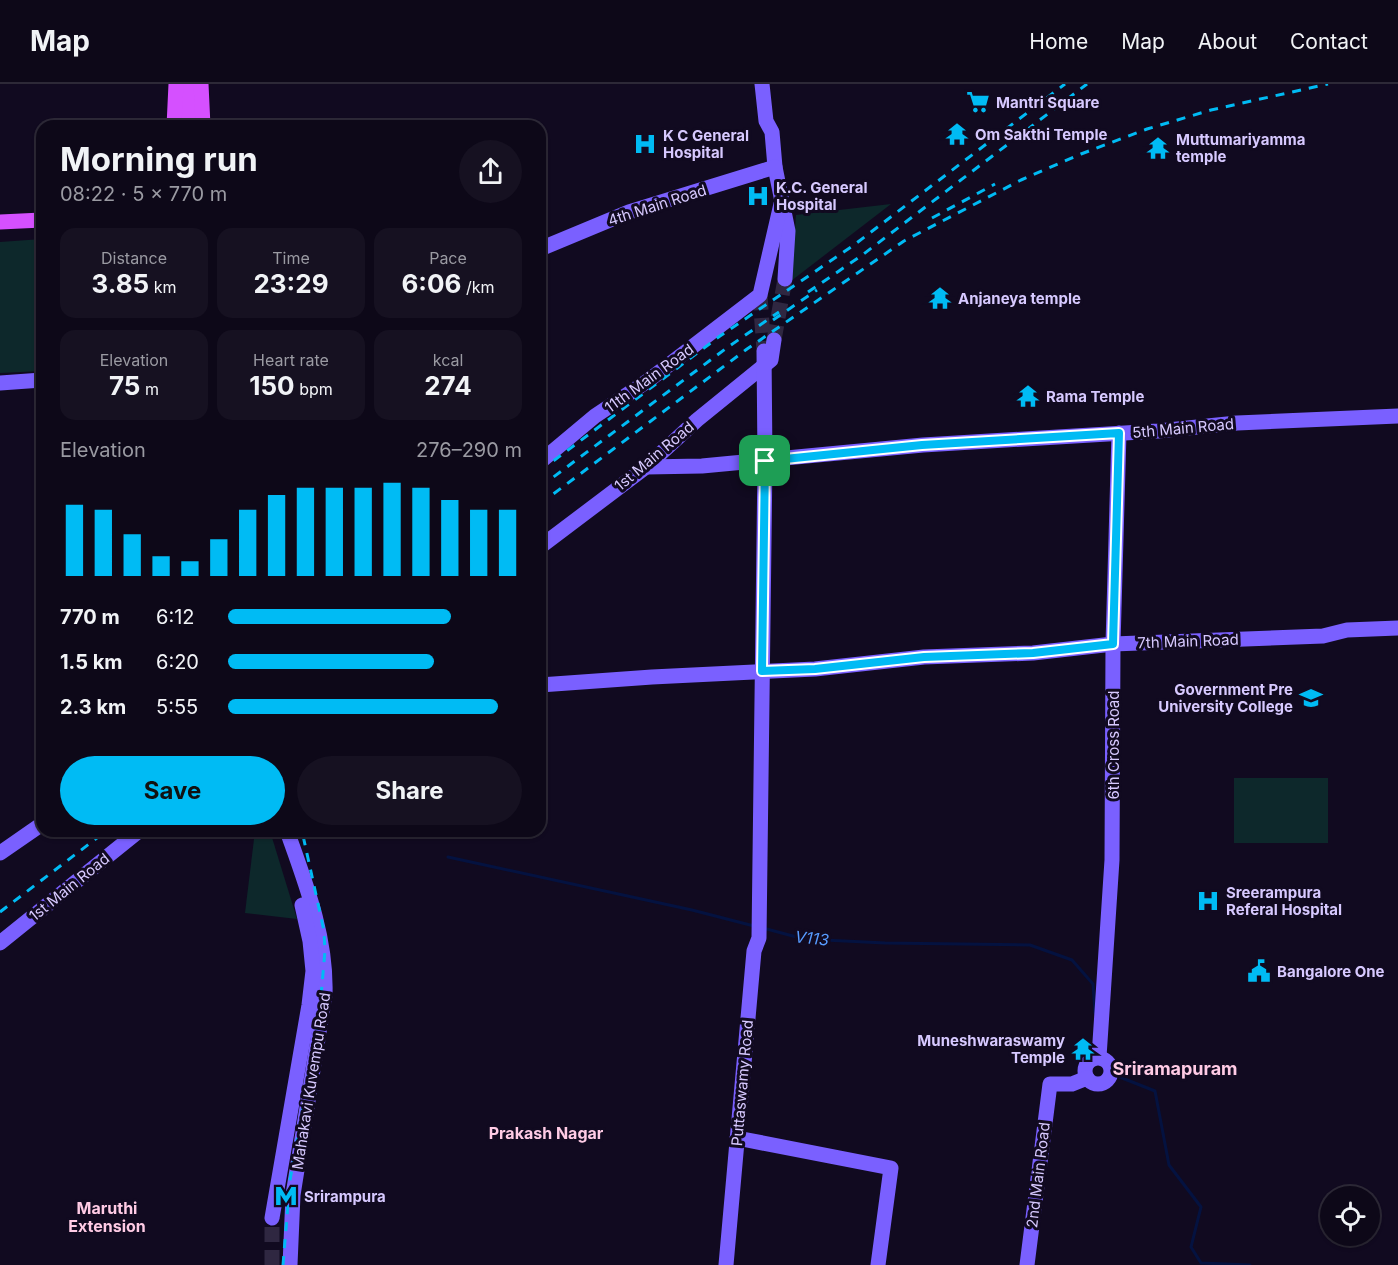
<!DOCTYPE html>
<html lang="en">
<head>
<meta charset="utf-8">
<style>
	body { margin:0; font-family:Inter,sans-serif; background:#161121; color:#f1f3f6; height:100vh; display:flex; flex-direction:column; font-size:22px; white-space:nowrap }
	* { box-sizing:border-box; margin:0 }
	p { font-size:20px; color:#9a9aa2 }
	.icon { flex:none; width:33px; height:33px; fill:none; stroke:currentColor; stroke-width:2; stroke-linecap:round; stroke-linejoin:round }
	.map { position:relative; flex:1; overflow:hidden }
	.drawer { position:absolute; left:36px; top:36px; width:510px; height:717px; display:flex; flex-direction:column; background:#0d0818; border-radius:18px; box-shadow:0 2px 4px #0004,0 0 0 2px #2d2937 }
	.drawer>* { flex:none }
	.fabs { position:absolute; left:1320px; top:1102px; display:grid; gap:12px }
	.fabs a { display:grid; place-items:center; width:60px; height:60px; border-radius:50%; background:#0d0818; box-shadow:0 2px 4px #0004,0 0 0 2px #2d2937; font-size:30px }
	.pin { position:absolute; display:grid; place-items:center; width:51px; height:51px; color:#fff; margin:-26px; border-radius:12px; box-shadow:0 3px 9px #0006 }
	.round { display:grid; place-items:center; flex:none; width:63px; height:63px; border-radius:32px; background:#161121 }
	.headline { display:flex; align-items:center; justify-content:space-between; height:102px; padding:0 24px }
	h1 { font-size:33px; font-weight:700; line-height:45px }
	.stats { display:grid; grid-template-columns:repeat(3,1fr); gap:9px; height:102px; padding:6px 24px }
	.stats div { display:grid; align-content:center; border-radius:15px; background:#161121; text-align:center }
	.stats b { font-size:26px; font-weight:700 }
	.stats small { font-size:16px; font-weight:400 }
	.stats p { font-size:16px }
	.chart { height:168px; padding:12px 24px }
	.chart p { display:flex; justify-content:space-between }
	.chart svg { width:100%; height:108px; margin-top:6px; stroke:#00bbf4; stroke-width:6 }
	.primary-button { display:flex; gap:12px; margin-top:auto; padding:12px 24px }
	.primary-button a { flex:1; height:69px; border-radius:36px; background:#00bbf4; color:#111; font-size:24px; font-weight:700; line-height:69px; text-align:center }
	.primary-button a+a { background:#161121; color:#f1f3f6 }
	ul { padding:0 24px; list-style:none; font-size:20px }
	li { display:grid; grid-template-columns:96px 72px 1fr; align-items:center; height:45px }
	li i { height:15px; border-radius:8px; background:#00bbf4 }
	header { display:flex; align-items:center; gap:36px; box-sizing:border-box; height:84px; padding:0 30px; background:#0d0818; border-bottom:2px solid #2d2937 }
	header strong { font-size:28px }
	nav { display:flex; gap:33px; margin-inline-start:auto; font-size:21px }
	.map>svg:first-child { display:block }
	.green { fill:#0d282b }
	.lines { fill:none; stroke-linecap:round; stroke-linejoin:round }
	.stream { stroke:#041240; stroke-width:3 }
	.secondary-tunnel { stroke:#2f2741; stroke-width:15; stroke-dasharray:15 8; stroke-linecap:butt }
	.secondary { stroke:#7a60ff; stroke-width:15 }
	.primary { stroke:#d550ff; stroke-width:15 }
	.rail { stroke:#00bbf4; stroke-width:3; stroke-dasharray:9 8; stroke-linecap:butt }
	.route-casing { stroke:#fff; stroke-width:12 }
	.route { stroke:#00bbf4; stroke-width:8 }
	.labels { text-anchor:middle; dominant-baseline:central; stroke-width:6; stroke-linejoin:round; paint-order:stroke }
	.poi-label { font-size:15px; font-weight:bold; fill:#d7c9ff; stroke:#110a20; text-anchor:start }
	.street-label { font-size:15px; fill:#d7c9ff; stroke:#110a20 }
	.water-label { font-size:16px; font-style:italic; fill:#579bff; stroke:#110a20 }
	.neighbourhood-label { font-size:16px; font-weight:bold; fill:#ffcbe5; stroke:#110a20 }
	.quarter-label { font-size:18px; font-weight:bold; fill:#ffcbe5; stroke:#110a20 }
</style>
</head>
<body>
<header>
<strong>Map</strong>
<nav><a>Home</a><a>Map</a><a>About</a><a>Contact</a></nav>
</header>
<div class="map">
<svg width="1398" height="1181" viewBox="0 0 1398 1181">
	<rect width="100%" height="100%" fill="#110a20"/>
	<!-- green -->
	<g class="green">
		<polygon points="891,120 791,197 796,131"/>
		<polygon points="42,155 42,287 0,289 0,158"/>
		<rect x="1234" y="694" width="94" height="65"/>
		<polygon points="255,747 270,747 297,835 245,829"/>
	</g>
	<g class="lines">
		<!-- stream -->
		<g class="stream">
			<polyline points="448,773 692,826 754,842"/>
			<polyline points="763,844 804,855 885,859 1030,861 1072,876 1093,900 1095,929"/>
			<polyline points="1111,988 1117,992 1155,1007 1169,1081 1201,1123 1191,1163 1201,1179 1250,1181"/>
		</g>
		<!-- secondary-tunnel -->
		<g class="secondary-tunnel">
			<polyline points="760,211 764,267"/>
			<polyline points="774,256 785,195"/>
			<polyline points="272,1181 272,1134"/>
		</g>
		<!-- secondary -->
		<g class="secondary">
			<polyline points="762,0 766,37 772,48 775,83 788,147 785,195"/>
			<polyline points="540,165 629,128 775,83"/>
			<polyline points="0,299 42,296"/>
			<polyline points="540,378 595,332 649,296 760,211 781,120"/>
			<polyline points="646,383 702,382 923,361 1158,347 1237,339 1398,332"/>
			<polyline points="540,463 646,383 697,336 771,276 774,256"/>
			<polyline points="540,601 652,593 815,585 924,573 1033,569 1113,560 1323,552 1347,546 1398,544"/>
			<path d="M287,747C306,800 327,854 325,911L293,1111L290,1181"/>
			<polyline points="0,769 42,740"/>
			<polyline points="0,859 139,747"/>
			<polyline points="1099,973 1112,776 1113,560 1119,349"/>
			<circle cx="1098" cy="987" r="13"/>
			<polyline points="737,1054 891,1084 878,1181"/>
			<polyline points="272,1134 309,921 313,887 310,857 302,821"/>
			<polyline points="726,1181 754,867 759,854 765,377 764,267"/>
			<polyline points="1027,1181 1050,1000 1072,1000 1087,994"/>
		</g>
		<!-- primary -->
		<g class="primary">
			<polyline points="187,0 189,42"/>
			<polyline points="201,0 203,42"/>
			<polyline points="174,42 176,0"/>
			<polyline points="0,138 42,136"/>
		</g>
		<!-- rail -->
		<g class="rail">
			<polyline points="932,134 995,100"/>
			<polyline points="808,208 861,172 1087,0"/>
			<polyline points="773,236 817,206"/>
			<polyline points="540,387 720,252 854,161 1065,0"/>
			<polyline points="540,403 728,263 779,228"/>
			<polyline points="540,420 747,265 904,157 1021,96 1081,70 1147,45 1211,26 1328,0"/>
			<polyline points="0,828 106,747"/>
			<polyline points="283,1181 290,1096 319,934 325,867 324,847 302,747"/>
		</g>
	</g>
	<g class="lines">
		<!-- route casing -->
		<g class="route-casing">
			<polygon id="route" points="1119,349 1113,560 1033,569 924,573 815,585 762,587 765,377 922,361"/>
		</g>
		<!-- route -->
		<use href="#route" class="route"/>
	</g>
	<!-- icons -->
	<defs>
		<g id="supermarket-bare" transform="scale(1.8)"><path d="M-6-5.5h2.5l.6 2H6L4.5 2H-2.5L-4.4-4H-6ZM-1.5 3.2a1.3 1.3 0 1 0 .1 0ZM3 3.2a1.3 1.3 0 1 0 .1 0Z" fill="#00bbf4" stroke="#110a20" stroke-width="2.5" paint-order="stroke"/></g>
		<g id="temple-bare" transform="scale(1.8)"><path d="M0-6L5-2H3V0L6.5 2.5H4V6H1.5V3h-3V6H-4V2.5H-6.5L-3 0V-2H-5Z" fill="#00bbf4" stroke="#110a20" stroke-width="2.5" paint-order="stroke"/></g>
		<g id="hospital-bare" transform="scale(1.8)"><path d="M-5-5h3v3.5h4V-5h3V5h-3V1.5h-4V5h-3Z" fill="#00bbf4" stroke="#110a20" stroke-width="2.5" paint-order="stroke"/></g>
		<g id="university-bare" transform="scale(1.8)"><path d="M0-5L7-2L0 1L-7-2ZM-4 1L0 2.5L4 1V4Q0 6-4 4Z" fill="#00bbf4" stroke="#110a20" stroke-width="2.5" paint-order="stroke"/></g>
		<g id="civic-bare" transform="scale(1.8)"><path d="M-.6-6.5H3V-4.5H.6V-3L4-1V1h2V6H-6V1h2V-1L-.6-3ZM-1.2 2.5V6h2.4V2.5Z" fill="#00bbf4" stroke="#110a20" stroke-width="2.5" paint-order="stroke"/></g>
		<g id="metro-bare" transform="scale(1.8)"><path d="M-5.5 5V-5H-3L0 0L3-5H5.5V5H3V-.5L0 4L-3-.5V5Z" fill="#00bbf4" stroke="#110a20" stroke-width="2.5" paint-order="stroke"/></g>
	</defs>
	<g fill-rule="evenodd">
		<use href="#supermarket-bare" x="978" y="18"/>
		<use href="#temple-bare" x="957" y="50"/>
		<use href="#hospital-bare" x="645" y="60"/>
		<use href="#temple-bare" x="1158" y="64"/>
		<use href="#hospital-bare" x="758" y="112"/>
		<use href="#temple-bare" x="940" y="214"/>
		<use href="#temple-bare" x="1028" y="312"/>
		<use href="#university-bare" x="1311" y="614"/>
		<use href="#hospital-bare" x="1208" y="817"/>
		<use href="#civic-bare" x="1259" y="887"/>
		<use href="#temple-bare" x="1083" y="965"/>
		<use href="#metro-bare" x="286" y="1112"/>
	</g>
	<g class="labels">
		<!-- poi labels -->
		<g class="poi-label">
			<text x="996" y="18">Mantri Square</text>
			<text x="975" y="50">Om Sakthi Temple</text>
			<text x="663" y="51">K C General<tspan x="663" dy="17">Hospital</tspan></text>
			<text x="1176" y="55">Muttumariyamma<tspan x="1176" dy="17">temple</tspan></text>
			<text x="776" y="103">K.C. General<tspan x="776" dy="17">Hospital</tspan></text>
			<text x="958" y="214">Anjaneya temple</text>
			<text x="1046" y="312">Rama Temple</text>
			<text x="1293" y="605" text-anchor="end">Government Pre<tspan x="1293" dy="17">University College</tspan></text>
			<text x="1226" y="808">Sreerampura<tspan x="1226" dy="17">Referal Hospital</tspan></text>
			<text x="1277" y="887">Bangalore One</text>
			<text x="1065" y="956" text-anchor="end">Muneshwaraswamy<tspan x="1065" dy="17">Temple</tspan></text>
			<text x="304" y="1112">Srirampura</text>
		</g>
		<!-- street labels -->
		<g class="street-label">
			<text transform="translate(657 121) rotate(-18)">4th Main Road</text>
			<text transform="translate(649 294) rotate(-36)">11th Main Road</text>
			<text transform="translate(1183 344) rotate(-5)">5th Main Road</text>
			<text transform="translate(654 372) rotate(-40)">1st Main Road</text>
			<text transform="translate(1188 557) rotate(-2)">7th Main Road</text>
			<text transform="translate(1113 661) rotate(-90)">6th Cross Road</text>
			<text transform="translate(69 803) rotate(-39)">1st Main Road</text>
			<text transform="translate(311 997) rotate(-81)">Mahakavi Kuvempu Road</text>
			<text transform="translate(742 999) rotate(-85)">Puttaswamy Road</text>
			<text transform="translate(1038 1091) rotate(-83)">2nd Main Road</text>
		</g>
		<!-- water labels -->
		<g class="water-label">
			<text transform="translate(812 854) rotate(6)">V113</text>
		</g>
		<!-- neighbourhood labels -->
		<g class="neighbourhood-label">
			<text x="546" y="1049">Prakash Nagar</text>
			<text x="107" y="1124">Maruthi<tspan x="107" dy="18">Extension</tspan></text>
		</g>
		<!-- quarter labels -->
		<g class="quarter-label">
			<text x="1175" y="984">Sriramapuram</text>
		</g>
	</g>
</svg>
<div class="fabs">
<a><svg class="icon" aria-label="locate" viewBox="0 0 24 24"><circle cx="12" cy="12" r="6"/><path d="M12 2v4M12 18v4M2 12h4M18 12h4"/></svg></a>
</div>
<div class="pin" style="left:765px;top:377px;background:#1e9e55"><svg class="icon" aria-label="arrive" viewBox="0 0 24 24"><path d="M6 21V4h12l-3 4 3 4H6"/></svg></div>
<section class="drawer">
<div class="headline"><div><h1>Morning run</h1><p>08:22 · 5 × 770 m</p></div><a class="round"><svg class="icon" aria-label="share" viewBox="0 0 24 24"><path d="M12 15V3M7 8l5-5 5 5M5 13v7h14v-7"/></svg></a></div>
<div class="stats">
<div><p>Distance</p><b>3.85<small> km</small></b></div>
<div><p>Time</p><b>23:29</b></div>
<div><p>Pace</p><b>6:06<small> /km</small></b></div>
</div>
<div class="stats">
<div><p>Elevation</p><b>75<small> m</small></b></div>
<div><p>Heart rate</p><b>150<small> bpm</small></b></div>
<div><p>kcal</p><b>274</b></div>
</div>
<div class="chart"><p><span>Elevation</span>276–290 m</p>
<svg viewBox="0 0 160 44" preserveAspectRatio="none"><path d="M5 44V15M15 44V17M25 44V27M35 44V36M45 44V38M55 44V29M65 44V17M75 44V11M85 44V8M95 44V8M105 44V8M115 44V6M125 44V8M135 44V13M145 44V17M155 44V17"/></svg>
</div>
<ul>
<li><b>770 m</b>6:12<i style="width:76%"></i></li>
<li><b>1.5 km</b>6:20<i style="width:70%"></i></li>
<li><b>2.3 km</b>5:55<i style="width:92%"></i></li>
</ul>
<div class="primary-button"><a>Save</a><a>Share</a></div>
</section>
</div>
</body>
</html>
